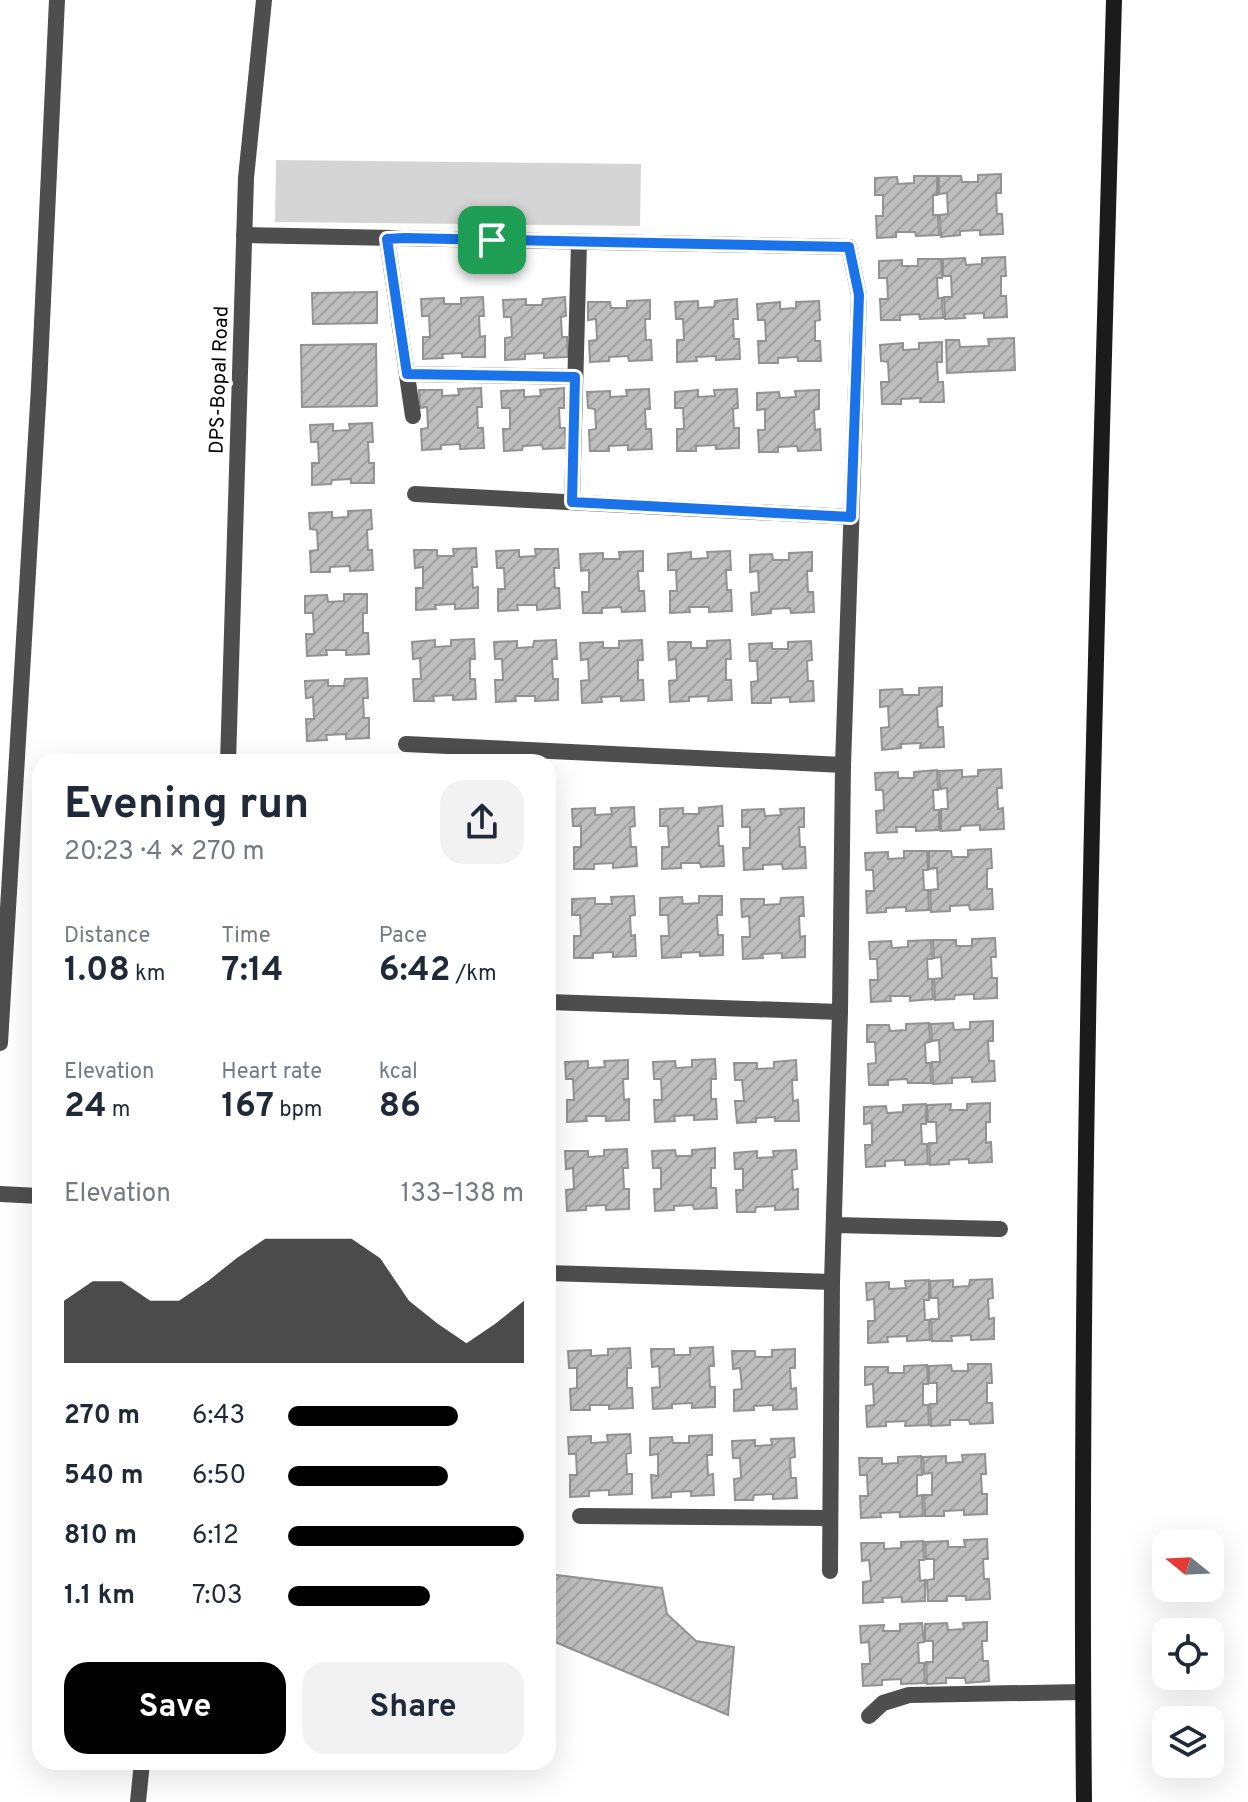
<!DOCTYPE html>
<html lang="en">
<head>
<meta charset="utf-8">
<style>
	body { margin:0; font-family:Overpass,sans-serif; background:#f2f2f3; color:#1f2937; height:100vh; display:flex; flex-direction:column; font-size:30px; white-space:nowrap }
	* { box-sizing:border-box; margin:0 }
	p { font-size:26px; color:#747a83 }
	.icon { flex:none; width:44px; height:44px; fill:none; stroke:currentColor; stroke-width:2; stroke-linecap:round; stroke-linejoin:round }
	.map { position:relative; flex:1; overflow:hidden }
	.drawer { position:absolute; left:32px; top:754px; width:524px; height:1016px; display:flex; flex-direction:column; background:#fff; border-radius:24px; box-shadow:0 8px 32px #0002 }
	.drawer>* { flex:none }
	.needle { width:52px; rotate:288deg }
	.controls { position:absolute; left:1152px; top:1530px; display:grid; gap:16px }
	.controls a { display:grid; place-items:center; width:72px; height:72px; border-radius:16px; background:#fff; box-shadow:0 8px 32px #0002; font-size:40px }
	.pin { position:absolute; display:grid; place-items:center; width:68px; height:68px; color:#fff; margin:-34px; border-radius:16px; box-shadow:0 4px 12px #0006 }
	.round { display:grid; place-items:center; flex:none; width:84px; height:84px; border-radius:24px; background:#f2f2f3 }
	.head { display:flex; align-items:center; justify-content:space-between; height:136px; padding:0 32px }
	h1 { font-size:44px; font-weight:700; line-height:60px }
	.stats { display:grid; grid-template-columns:repeat(3,1fr); gap:12px; height:136px; padding:8px 32px }
	.stats div { display:grid; align-content:center }
	.stats b { font-size:34px; font-weight:700 }
	.stats small { font-size:22px; font-weight:400 }
	.stats p { font-size:22px }
	.chart { height:224px; padding:16px 32px }
	.chart p { display:flex; justify-content:space-between }
	.chart svg { width:100%; height:144px; margin-top:8px; fill:#000; opacity:.7 }
	.primary-button { display:flex; gap:16px; margin-top:auto; padding:16px 32px }
	.primary-button a { flex:1; height:92px; border-radius:24px; background:#000; color:#fff; font-size:32px; font-weight:700; line-height:92px; text-align:center }
	.primary-button a+a { background:#f2f2f3; color:#1f2937 }
	ul { padding:0 32px; list-style:none; font-size:26px }
	li { display:grid; grid-template-columns:128px 96px 1fr; align-items:center; height:60px }
	li i { height:20px; border-radius:10px; background:#000 }
	.map>svg:first-child { display:block }
	.grass { fill:#d5d5d5 }
	.building { fill:url(#building-hatch); stroke:#929292; stroke-width:2 }
	.lines { fill:none; stroke-linecap:round; stroke-linejoin:round }
	.lane { stroke:#4e4e4e; stroke-width:16 }
	.street { stroke:#4e4e4e; stroke-width:16 }
	.secondary { stroke:#1b1b1b; stroke-width:16 }
	.route-casing { stroke:#fff; stroke-width:16 }
	.route { stroke:#1a73e8; stroke-width:10 }
	.labels { text-anchor:middle; dominant-baseline:central; stroke-width:8; stroke-linejoin:round; paint-order:stroke }
	.street-label { font-size:20px; fill:#000; stroke:#fff }
</style>
</head>
<body>
<div class="map">
<svg width="1248" height="1802" viewBox="0 0 1248 1802">
	<defs>
		<pattern id="building-hatch" width="6" height="6" patternUnits="userSpaceOnUse" patternTransform="scale(2)"><rect width="6" height="6" fill="#bebebe"/><path d="M-1 1l2-2M0 6l6-6M5 7l2-2" fill="none" stroke="#a2a2a2"/></pattern>
	</defs>
	<rect width="100%" height="100%" fill="#fff"/>
	<!-- grass -->
	<polygon class="grass" points="276,160 641,164 640,226 275,222"/>
	<!-- building -->
	<g class="building">
		<polygon points="1001,174 1001,193 996,193 997,214 1002,214 1003,234 980,235 980,230 960,231 960,235 941,237 940,215 948,214 947,193 939,194 939,176 961,176 962,182 978,182 978,175"/>
		<polygon points="914,176 937,176 937,195 933,195 933,215 938,215 939,235 916,236 915,232 896,232 896,237 877,238 876,216 883,216 883,195 875,195 875,178 897,177 898,184 914,183"/>
		<polygon points="1005,257 1006,276 1001,276 1001,296 1006,296 1007,317 984,318 984,313 964,314 965,318 945,319 944,297 952,297 951,276 943,276 943,259 965,258 966,265 982,264 982,258"/>
		<polygon points="918,259 941,259 942,278 937,278 938,298 942,298 943,318 920,319 919,314 900,315 900,320 881,320 880,299 888,299 887,278 879,278 879,261 902,260 902,266 918,266"/>
		<polygon points="377,292 377,323 313,324 312,293"/>
		<polygon points="483,297 484,316 479,316 480,337 485,336 485,357 462,357 462,353 442,354 443,358 423,359 423,337 430,337 429,316 422,316 421,299 444,298 444,304 461,304 461,298"/>
		<polygon points="565,297 566,316 561,317 562,337 567,337 568,357 544,358 544,353 525,354 525,359 505,360 505,338 512,337 511,317 504,317 503,300 526,299 526,305 542,305 543,299"/>
		<polygon points="737,299 738,319 733,319 734,339 739,339 740,359 716,360 716,356 696,357 697,361 677,362 677,340 684,340 683,319 676,319 675,302 698,301 698,308 714,307 715,301"/>
		<polygon points="650,300 650,319 645,319 646,340 651,340 652,360 629,361 628,356 609,357 609,361 590,362 589,341 597,340 596,319 588,320 588,302 610,302 611,308 627,308 627,301"/>
		<polygon points="819,301 820,320 815,321 815,341 820,341 821,361 798,361 798,357 778,358 778,363 759,363 758,341 766,341 765,320 758,320 757,304 780,302 780,309 796,308 796,302"/>
		<polygon points="1014,338 1015,370 947,373 946,340 959,340 960,347 989,346 988,339"/>
		<polygon points="942,342 942,362 937,362 938,382 943,382 944,402 920,402 921,398 901,399 901,404 882,404 881,382 889,382 888,362 881,361 880,345 903,343 903,350 919,349 919,343"/>
		<polygon points="376,344 377,406 302,407 301,345"/>
		<polygon points="481,388 482,407 477,407 478,428 483,428 484,448 460,449 460,444 441,445 441,449 422,450 421,429 428,428 427,407 420,408 419,390 442,390 442,396 459,395 458,389"/>
		<polygon points="564,388 564,408 559,408 560,428 565,428 566,448 543,449 542,445 523,446 522,450 504,451 503,429 510,429 510,408 502,408 501,391 524,390 524,397 541,396 540,390"/>
		<polygon points="649,389 650,409 645,409 646,429 651,429 652,449 628,450 628,445 609,446 609,451 590,451 589,430 596,429 595,409 588,408 587,392 610,391 610,397 627,396 626,390"/>
		<polygon points="737,389 738,408 733,409 734,428 739,428 739,448 716,449 716,445 696,446 696,451 677,451 677,429 684,429 683,408 675,408 675,392 698,390 698,397 715,396 714,390"/>
		<polygon points="819,390 819,409 814,410 815,430 820,429 821,450 798,451 797,446 778,447 778,452 759,452 758,430 765,430 765,409 757,410 757,393 779,392 780,398 796,397 795,391"/>
		<polygon points="372,423 373,442 368,442 369,463 374,463 374,483 351,483 351,479 332,480 331,484 312,485 312,463 319,463 318,442 311,442 310,425 333,424 333,431 350,430 349,424"/>
		<polygon points="371,510 372,529 367,530 368,550 372,550 373,570 350,571 350,566 330,567 330,572 311,572 310,551 318,550 317,530 310,529 309,513 332,512 332,518 348,517 348,511"/>
		<polygon points="476,548 477,567 472,567 473,588 478,587 478,608 455,609 455,604 435,605 436,609 416,610 416,588 423,588 423,567 415,568 414,550 437,550 437,556 454,556 453,549"/>
		<polygon points="535,549 558,549 559,568 554,568 555,588 559,588 560,608 537,610 537,605 517,605 518,610 498,611 498,589 505,589 504,568 497,568 496,551 519,550 519,557 536,556"/>
		<polygon points="643,551 643,571 638,571 639,591 644,591 645,611 622,612 621,607 602,608 602,613 583,613 582,592 589,592 589,570 581,571 580,554 603,553 603,559 620,559 619,552"/>
		<polygon points="730,551 731,570 726,570 727,590 731,590 732,611 709,612 709,607 689,607 690,612 670,613 670,591 677,591 676,570 668,570 668,554 691,552 691,559 708,558 707,552"/>
		<polygon points="812,552 812,571 807,571 808,592 813,592 814,612 791,613 790,608 771,609 771,613 752,615 751,593 759,592 758,571 750,572 750,555 772,554 773,560 789,560 789,553"/>
		<polygon points="344,594 367,594 367,613 363,613 363,633 368,633 369,654 346,655 346,650 326,650 327,655 307,656 306,634 314,634 313,613 305,613 305,596 327,595 328,602 344,601"/>
		<polygon points="474,639 475,659 470,659 470,679 475,679 476,699 453,700 453,695 433,696 434,701 414,701 413,679 421,679 420,658 413,659 412,642 435,640 435,647 451,646 451,640"/>
		<polygon points="556,640 557,659 552,659 553,679 558,679 558,700 535,701 535,696 515,696 516,701 496,702 495,680 503,680 502,659 495,659 494,642 517,641 517,648 533,647 534,641"/>
		<polygon points="642,640 643,660 638,660 638,680 643,680 644,700 621,701 621,696 601,697 602,702 582,703 581,681 589,680 588,659 581,660 580,643 603,642 603,648 619,648 619,641"/>
		<polygon points="730,640 731,659 726,659 726,680 731,680 732,700 708,701 709,696 689,697 689,701 670,702 669,681 677,680 676,659 669,660 668,642 691,642 691,648 707,648 707,641"/>
		<polygon points="811,641 812,660 807,661 808,681 813,681 814,701 790,702 790,697 771,698 771,703 752,703 751,682 758,681 757,661 750,661 749,644 772,643 772,649 788,649 788,642"/>
		<polygon points="367,678 368,698 363,698 364,718 369,718 369,738 346,739 346,734 326,735 327,740 307,741 306,719 314,719 313,697 306,698 305,681 328,680 328,686 344,686 345,679"/>
		<polygon points="942,687 942,706 937,707 938,727 943,727 944,747 920,748 921,743 901,744 901,748 882,750 881,728 889,727 888,706 880,707 880,690 902,689 903,695 919,695 919,688"/>
		<polygon points="1001,769 1002,788 997,788 998,809 1003,808 1004,829 980,830 980,825 961,826 960,830 941,831 941,809 948,809 947,788 940,789 939,771 962,770 962,777 978,776 978,770"/>
		<polygon points="937,770 938,790 933,790 934,810 939,810 939,830 916,831 916,827 896,827 897,832 877,833 876,811 884,810 883,790 876,790 875,773 898,772 898,778 914,778 914,772"/>
		<polygon points="722,806 723,826 718,826 719,846 723,846 724,866 701,867 700,863 681,863 681,868 662,869 662,847 669,847 668,826 660,826 660,809 683,808 683,814 699,814 699,808"/>
		<polygon points="634,807 635,826 630,827 631,847 636,847 637,866 613,868 613,863 594,864 594,869 574,869 574,847 581,847 581,826 573,826 572,809 595,808 595,815 612,814 611,808"/>
		<polygon points="804,808 804,827 799,827 800,847 805,847 806,868 783,869 782,864 763,865 763,869 744,870 743,848 750,848 750,827 742,827 742,810 764,809 765,816 781,815 780,809"/>
		<polygon points="991,849 992,868 987,869 987,889 992,889 993,909 970,910 969,905 950,906 950,911 931,912 930,890 938,889 937,868 929,869 929,851 951,851 952,857 968,857 968,850"/>
		<polygon points="904,851 927,851 928,870 923,870 924,890 928,890 929,910 906,911 906,907 886,908 886,912 867,913 866,891 874,891 873,870 866,870 865,853 888,852 888,859 904,858"/>
		<polygon points="634,896 635,915 630,916 631,936 635,935 636,956 613,957 613,952 593,953 593,958 574,958 574,936 581,936 580,915 572,915 572,899 595,898 595,904 612,904 611,897"/>
		<polygon points="699,896 722,896 722,915 717,915 718,935 723,935 723,955 700,956 700,952 681,953 681,957 662,958 661,936 669,936 668,915 660,915 660,898 682,897 683,904 699,903"/>
		<polygon points="803,897 804,916 799,916 800,937 805,936 805,957 782,958 782,953 762,954 763,958 743,959 742,937 750,937 749,916 742,917 741,899 764,899 764,905 780,904 781,898"/>
		<polygon points="995,938 996,957 991,957 992,978 997,978 997,998 974,999 974,994 955,995 954,999 935,1000 934,979 942,978 941,957 934,958 933,940 956,940 956,946 972,946 972,939"/>
		<polygon points="931,940 932,959 927,959 928,979 932,979 933,999 910,1001 910,996 890,996 891,1001 871,1002 870,980 878,980 877,959 870,959 869,942 891,941 892,948 908,947 908,941"/>
		<polygon points="993,1021 993,1041 988,1041 989,1061 994,1061 995,1081 972,1082 972,1077 952,1078 952,1083 933,1084 932,1062 940,1062 939,1040 932,1041 931,1024 953,1023 954,1030 970,1029 970,1022"/>
		<polygon points="929,1023 930,1042 925,1043 926,1063 930,1063 931,1083 908,1083 907,1079 888,1080 888,1085 869,1085 868,1064 876,1063 875,1042 867,1042 867,1025 889,1025 890,1031 906,1030 906,1024"/>
		<polygon points="715,1059 716,1079 711,1079 711,1099 716,1099 717,1119 694,1120 694,1115 674,1116 675,1121 655,1122 654,1100 662,1100 661,1079 654,1079 653,1062 675,1061 676,1068 692,1067 692,1060"/>
		<polygon points="628,1060 628,1079 623,1079 624,1100 629,1099 629,1120 606,1121 606,1116 586,1116 587,1121 567,1122 567,1100 574,1100 573,1079 566,1079 565,1062 588,1061 588,1068 605,1067 604,1061"/>
		<polygon points="796,1060 797,1080 792,1080 793,1101 798,1100 799,1121 775,1121 775,1117 756,1118 756,1122 737,1123 735,1101 744,1101 742,1080 735,1080 734,1063 757,1063 757,1069 774,1068 774,1062"/>
		<polygon points="990,1103 990,1122 986,1122 986,1143 991,1142 992,1162 969,1163 969,1159 949,1160 949,1164 930,1165 929,1143 937,1143 936,1122 928,1122 927,1105 951,1104 950,1110 967,1110 967,1104"/>
		<polygon points="926,1104 926,1124 921,1124 922,1144 927,1144 928,1164 905,1165 905,1160 885,1161 885,1166 866,1167 865,1145 872,1145 872,1123 864,1124 864,1107 886,1106 887,1113 903,1112 903,1105"/>
		<polygon points="715,1148 715,1168 711,1168 711,1188 716,1188 717,1208 694,1209 693,1205 674,1206 674,1210 655,1211 654,1189 661,1189 661,1168 653,1168 652,1151 675,1150 676,1156 692,1156 692,1150"/>
		<polygon points="627,1149 628,1168 623,1168 624,1189 629,1189 629,1209 606,1210 606,1205 586,1206 586,1210 567,1211 566,1190 574,1189 573,1168 566,1169 565,1151 588,1151 588,1157 604,1156 604,1150"/>
		<polygon points="796,1150 797,1169 792,1170 793,1190 798,1189 798,1209 775,1210 775,1206 756,1207 755,1212 737,1212 736,1190 743,1190 743,1169 735,1169 734,1153 757,1151 757,1158 774,1157 773,1151"/>
		<polygon points="992,1279 993,1298 988,1299 989,1319 994,1318 994,1339 971,1340 971,1335 951,1336 952,1341 932,1341 931,1319 939,1319 938,1298 931,1298 930,1281 953,1280 953,1287 969,1286 970,1280"/>
		<polygon points="929,1280 929,1300 924,1300 925,1320 929,1320 930,1340 907,1341 907,1336 887,1337 888,1342 868,1343 868,1321 875,1321 874,1299 867,1300 866,1283 889,1282 889,1289 906,1288 905,1281"/>
		<polygon points="713,1347 714,1366 709,1366 710,1387 715,1387 715,1407 692,1408 692,1403 672,1404 672,1408 653,1409 652,1388 660,1387 659,1366 652,1367 651,1349 674,1349 674,1355 690,1355 690,1348"/>
		<polygon points="630,1348 631,1368 627,1368 627,1388 632,1388 633,1408 609,1409 609,1405 590,1405 590,1410 571,1410 570,1389 577,1388 577,1368 569,1368 568,1351 591,1350 591,1356 608,1355 608,1349"/>
		<polygon points="795,1349 795,1368 790,1368 791,1389 796,1388 797,1409 773,1410 773,1405 754,1406 754,1410 734,1411 734,1390 742,1389 740,1368 733,1369 732,1351 755,1351 755,1357 772,1357 772,1350"/>
		<polygon points="968,1364 991,1364 992,1383 987,1383 987,1403 992,1403 993,1423 970,1424 969,1420 950,1420 950,1425 931,1426 930,1404 937,1404 937,1383 929,1383 929,1366 951,1365 952,1371 968,1371"/>
		<polygon points="927,1365 928,1384 923,1384 923,1405 928,1405 929,1425 905,1426 906,1421 886,1422 886,1426 867,1427 866,1406 874,1405 873,1384 865,1385 865,1367 888,1367 888,1373 904,1373 904,1366"/>
		<polygon points="630,1434 631,1453 626,1454 627,1474 632,1474 632,1494 609,1495 609,1490 589,1491 589,1496 570,1497 570,1475 577,1475 576,1454 569,1454 568,1437 591,1436 591,1443 608,1442 607,1435"/>
		<polygon points="712,1435 712,1455 707,1455 708,1475 713,1474 714,1495 691,1496 691,1491 671,1492 671,1497 652,1498 651,1475 658,1476 658,1454 650,1455 650,1438 672,1437 673,1443 689,1443 689,1436"/>
		<polygon points="794,1438 795,1457 790,1458 791,1478 796,1478 797,1498 773,1499 773,1494 754,1495 753,1500 735,1500 734,1479 741,1478 740,1458 733,1458 732,1441 755,1440 755,1446 772,1445 771,1439"/>
		<polygon points="985,1454 986,1474 981,1474 982,1494 987,1494 987,1514 964,1515 964,1510 944,1511 944,1516 925,1516 924,1495 932,1495 932,1473 924,1474 923,1457 946,1456 946,1463 963,1462 962,1455"/>
		<polygon points="921,1456 922,1475 917,1475 917,1496 922,1495 923,1516 900,1517 900,1512 880,1513 881,1517 861,1518 860,1496 868,1496 867,1475 860,1475 859,1458 882,1458 882,1464 898,1463 898,1457"/>
		<polygon points="987,1539 988,1559 983,1559 984,1579 989,1579 990,1599 966,1600 966,1596 947,1596 947,1601 928,1601 927,1580 934,1579 934,1559 926,1559 925,1542 948,1541 948,1547 965,1547 964,1540"/>
		<polygon points="923,1541 924,1560 919,1560 920,1581 925,1580 925,1601 902,1602 902,1597 882,1598 883,1602 863,1603 863,1582 871,1581 869,1560 862,1561 861,1543 884,1543 884,1549 901,1548 901,1542"/>
		<polygon points="548,1574 662,1588 667,1614 696,1641 734,1647 728,1715 548,1639"/>
		<polygon points="987,1622 987,1641 982,1641 983,1661 988,1661 989,1681 966,1683 965,1678 946,1678 946,1683 927,1684 926,1662 933,1662 933,1641 925,1641 925,1624 947,1623 948,1630 964,1629 963,1623"/>
		<polygon points="922,1623 924,1642 918,1643 919,1663 924,1663 925,1683 901,1684 901,1679 882,1680 882,1685 863,1686 862,1664 870,1664 869,1642 861,1643 860,1626 884,1625 883,1631 900,1631 900,1624"/>
	</g>
	<g class="lines">
		<!-- lane -->
		<g class="lane">
			<polyline points="244,235 849,247 859,295 843,765 840,1012 832,1282 830,1571"/>
			<polyline points="387,239 413,416"/>
			<polyline points="407,374 575,377"/>
			<polyline points="415,494 851,517"/>
			<polyline points="572,502 579,242"/>
			<polyline points="406,744 843,765"/>
			<polyline points="548,1002 840,1012"/>
			<polyline points="834,1225 1000,1229"/>
			<polyline points="548,1273 832,1282"/>
			<polyline points="580,1516 830,1518"/>
		</g>
		<!-- street -->
		<g class="street">
			<polyline points="228,762 246,178 264,0"/>
			<polyline points="0,1043 39,387 57,0"/>
			<polyline points="0,1194 40,1196"/>
			<polyline points="869,1716 883,1703 909,1695 1083,1692"/>
			<polyline points="138,1802 142,1762"/>
		</g>
		<!-- secondary -->
		<path class="secondary" d="M1084,1802C1078,1201 1097,601 1114,0"/>
	</g>
	<g class="lines">
		<!-- route casing -->
		<g class="route-casing">
			<polygon id="route" points="404,238 849,247 859,295 851,517 572,502 575,377 407,374 387,239"/>
		</g>
		<!-- route -->
		<use href="#route" class="route"/>
	</g>
	<g class="labels">
		<!-- street labels -->
		<g class="street-label">
			<text transform="translate(220 380) rotate(-88)">DPS-Bopal Road</text>
		</g>
	</g>
</svg>
<div class="controls">
<a><svg class="needle" viewBox="-14 -14 28 28"><path d="M0-13l5 13h-10z" fill="#e53935"/><path d="M0 13l5-13h-10z" fill="#747a83"/></svg></a>
<a><svg class="icon" aria-label="locate" viewBox="0 0 24 24"><circle cx="12" cy="12" r="6"/><path d="M12 2v4M12 18v4M2 12h4M18 12h4"/></svg></a>
<a><svg class="icon" aria-label="layers" viewBox="0 0 24 24"><path d="M12 4l9 5-9 5-9-5zM3 14l9 5 9-5"/></svg></a>
</div>
<div class="pin" style="left:492px;top:240px;background:#1e9e55"><svg class="icon" aria-label="arrive" viewBox="0 0 24 24"><path d="M6 21V4h12l-3 4 3 4H6"/></svg></div>
<section class="drawer">
<div class="head"><div><h1>Evening run</h1><p>20:23 · 4 × 270 m</p></div><a class="round"><svg class="icon" aria-label="share" viewBox="0 0 24 24"><path d="M12 15V3M7 8l5-5 5 5M5 13v7h14v-7"/></svg></a></div>
<div class="stats">
<div><p>Distance</p><b>1.08<small> km</small></b></div>
<div><p>Time</p><b>7:14</b></div>
<div><p>Pace</p><b>6:42<small> /km</small></b></div>
</div>
<div class="stats">
<div><p>Elevation</p><b>24<small> m</small></b></div>
<div><p>Heart rate</p><b>167<small> bpm</small></b></div>
<div><p>kcal</p><b>86</b></div>
</div>
<div class="chart"><p><span>Elevation</span>133–138 m</p>
<svg viewBox="0 0 160 44" preserveAspectRatio="none"><path d="M0 44V25L10 19L20 19L30 25L40 25L50 19L60 12L70 6L80 6L90 6L100 6L110 12L120 25L130 32L140 38L150 32L160 25V44z"/></svg>
</div>
<ul>
<li><b>270 m</b>6:43<i style="width:72%"></i></li>
<li><b>540 m</b>6:50<i style="width:68%"></i></li>
<li><b>810 m</b>6:12<i style="width:100%"></i></li>
<li><b>1.1 km</b>7:03<i style="width:60%"></i></li>
</ul>
<div class="primary-button"><a>Save</a><a>Share</a></div>
</section>
</div>
</body>
</html>
